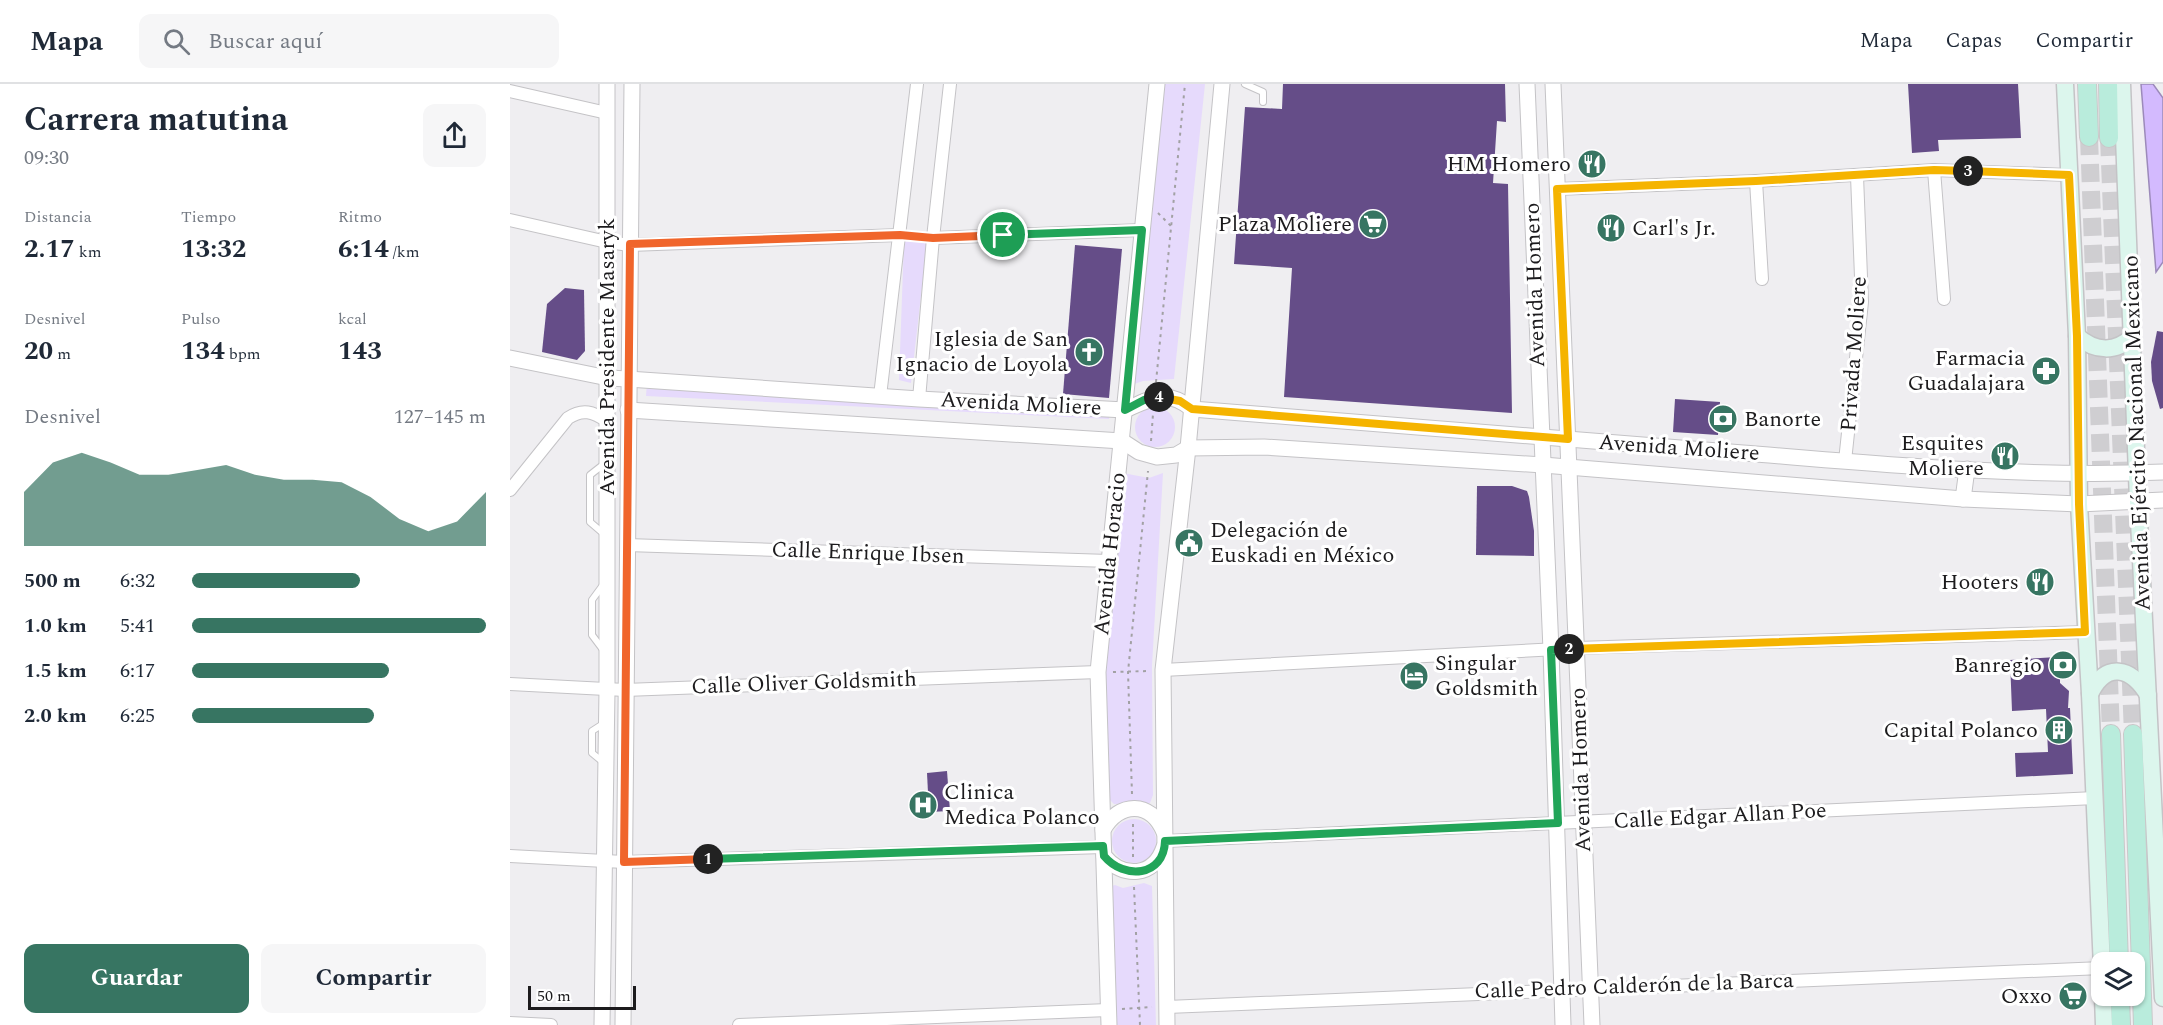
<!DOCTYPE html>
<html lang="es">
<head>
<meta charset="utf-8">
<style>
	body { margin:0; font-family:Spectral,serif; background:#f6f6f7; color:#1f2937; height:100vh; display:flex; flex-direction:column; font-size:22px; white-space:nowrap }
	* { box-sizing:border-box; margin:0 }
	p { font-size:20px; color:#747a83 }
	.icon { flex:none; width:33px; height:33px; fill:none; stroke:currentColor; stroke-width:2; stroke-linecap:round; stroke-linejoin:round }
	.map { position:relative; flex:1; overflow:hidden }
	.panel { display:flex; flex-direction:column; background:#fff; width:510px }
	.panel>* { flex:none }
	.fabs { position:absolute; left:1581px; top:868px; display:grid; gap:12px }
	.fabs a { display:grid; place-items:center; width:54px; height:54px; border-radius:12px; background:#fff; box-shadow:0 2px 4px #0004; font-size:30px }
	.scale { position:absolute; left:18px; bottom:15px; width:108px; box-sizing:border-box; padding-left:6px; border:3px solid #1c1b1d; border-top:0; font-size:16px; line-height:21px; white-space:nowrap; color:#1c1b1d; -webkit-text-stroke:4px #fff; paint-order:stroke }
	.pin { position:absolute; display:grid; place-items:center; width:51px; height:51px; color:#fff; margin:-26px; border:3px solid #fff; border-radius:50%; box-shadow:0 2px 6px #0007 }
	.km { position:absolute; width:30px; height:30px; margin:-15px; border-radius:50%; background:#222; color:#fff; font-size:16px; line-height:30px; text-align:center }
	.round { display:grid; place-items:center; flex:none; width:63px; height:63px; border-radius:12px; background:#f6f6f7 }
	.headline { display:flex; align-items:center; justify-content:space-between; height:102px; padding:0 24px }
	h1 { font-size:33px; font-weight:700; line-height:45px }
	.figures { display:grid; grid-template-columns:repeat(3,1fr); gap:9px; height:102px; padding:6px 24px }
	.figures div { display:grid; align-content:center }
	.figures b { font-size:26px; font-weight:700 }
	.figures small { font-size:16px; font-weight:400 }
	.figures p { font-size:16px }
	.chart { height:168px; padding:12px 24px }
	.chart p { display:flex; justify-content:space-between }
	.chart svg { width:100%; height:108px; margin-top:6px; fill:#377562; opacity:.7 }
	.cta { display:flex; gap:12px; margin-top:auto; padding:12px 24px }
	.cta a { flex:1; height:69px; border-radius:12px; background:#377562; color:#fff; font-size:24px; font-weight:700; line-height:69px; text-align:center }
	.cta a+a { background:#f6f6f7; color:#1f2937 }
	ul { padding:0 24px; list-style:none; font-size:20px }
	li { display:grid; grid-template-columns:96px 72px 1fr; align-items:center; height:45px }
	li i { height:15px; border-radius:8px; background:#377562 }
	header { display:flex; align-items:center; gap:36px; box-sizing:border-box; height:84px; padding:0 30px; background:#fff; border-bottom:2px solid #e0e1e3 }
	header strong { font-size:28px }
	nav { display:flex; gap:33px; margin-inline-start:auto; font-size:21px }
	.search { width:420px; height:54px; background:#f6f6f7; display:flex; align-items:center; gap:15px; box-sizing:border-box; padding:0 21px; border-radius:12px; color:#747a83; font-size:22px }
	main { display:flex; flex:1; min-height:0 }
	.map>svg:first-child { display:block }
	.green { fill:#e6dafc }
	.water { fill:#d3bafe; stroke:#9c8aba; stroke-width:1.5 }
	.building { fill:#654d88 }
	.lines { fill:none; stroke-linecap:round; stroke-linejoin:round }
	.primary-tunnel { stroke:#cfced1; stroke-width:18; stroke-dasharray:18 9; stroke-linecap:butt }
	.service-casing { stroke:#c4c3c6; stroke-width:8 }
	.minor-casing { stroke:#c4c3c6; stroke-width:14 }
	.tertiary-casing { stroke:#c4c3c6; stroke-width:17 }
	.secondary-casing { stroke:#c4c3c6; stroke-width:19 }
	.primary-casing { stroke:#c9c8c9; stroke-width:20 }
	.path { stroke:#a2a1a4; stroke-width:2; stroke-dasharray:3 4.5; stroke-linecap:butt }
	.service { stroke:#fff; stroke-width:6 }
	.minor { stroke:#fff; stroke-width:12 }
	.tertiary { stroke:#fff; stroke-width:15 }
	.secondary { stroke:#dcf6ed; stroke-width:16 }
	.primary { stroke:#b9ecdc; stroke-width:18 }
	.split-1-casing { stroke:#fff; stroke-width:12 }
	.split-2-casing { stroke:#fff; stroke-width:12 }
	.split-3-casing { stroke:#fff; stroke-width:12 }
	.split-4-casing { stroke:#fff; stroke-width:12 }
	.split-5-casing { stroke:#fff; stroke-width:12 }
	.split-1 { stroke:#f0652b; stroke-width:8 }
	.split-2 { stroke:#22a559; stroke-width:8 }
	.split-3 { stroke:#f5b400; stroke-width:8 }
	.split-4 { stroke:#f5b400; stroke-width:8 }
	.split-5 { stroke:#22a559; stroke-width:8 }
	.labels { text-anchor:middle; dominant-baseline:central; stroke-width:6; stroke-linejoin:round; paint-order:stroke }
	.poi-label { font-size:22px; fill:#1c1b1d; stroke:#fff; text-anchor:end }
	.street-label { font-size:22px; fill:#1c1b1d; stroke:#fff }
</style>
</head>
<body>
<header>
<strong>Mapa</strong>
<div class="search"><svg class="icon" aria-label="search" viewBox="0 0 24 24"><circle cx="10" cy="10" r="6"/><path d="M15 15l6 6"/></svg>Buscar aquí</div>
<nav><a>Mapa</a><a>Capas</a><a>Compartir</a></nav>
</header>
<main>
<section class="panel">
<div class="headline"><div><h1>Carrera matutina</h1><p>09:30</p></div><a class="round"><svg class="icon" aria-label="share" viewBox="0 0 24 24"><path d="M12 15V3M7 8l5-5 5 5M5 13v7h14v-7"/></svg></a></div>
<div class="figures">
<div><p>Distancia</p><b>2.17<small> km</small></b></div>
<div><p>Tiempo</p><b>13:32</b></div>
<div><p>Ritmo</p><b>6:14<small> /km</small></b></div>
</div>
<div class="figures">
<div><p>Desnivel</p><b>20<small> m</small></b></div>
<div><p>Pulso</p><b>134<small> bpm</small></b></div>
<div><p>kcal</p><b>143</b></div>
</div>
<div class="chart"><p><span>Desnivel</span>127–145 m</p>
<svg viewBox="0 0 160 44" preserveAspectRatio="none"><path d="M0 44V22L10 10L20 6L30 10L40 15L50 15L60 13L70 11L80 15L90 17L100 17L110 18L120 24L130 33L140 38L150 34L160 22V44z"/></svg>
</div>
<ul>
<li><b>500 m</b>6:32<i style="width:57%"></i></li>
<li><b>1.0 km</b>5:41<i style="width:100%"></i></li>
<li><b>1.5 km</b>6:17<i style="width:67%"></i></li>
<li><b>2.0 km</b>6:25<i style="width:62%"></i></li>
</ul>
<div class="cta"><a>Guardar</a><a>Compartir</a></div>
</section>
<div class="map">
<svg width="1653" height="941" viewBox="0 0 1653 941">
	<rect width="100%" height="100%" fill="#efeef1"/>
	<!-- green -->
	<g class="green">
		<polygon points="651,0 695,0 664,295 633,297 621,301"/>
		<polygon points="394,157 417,159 401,299 389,296"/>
		<polygon points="137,299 600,323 599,335 136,312"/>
		<circle cx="645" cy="343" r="20"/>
		<polygon points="613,389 639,394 653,389 642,582 643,711 640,719 604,720 599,715 593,594"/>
		<circle cx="624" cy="757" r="22"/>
		<polygon points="634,799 642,802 646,941 602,941 599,803 605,801 613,804"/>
	</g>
	<!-- water -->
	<polygon class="water" points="1631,0 1643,0 1653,14 1653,178 1646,188"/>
	<!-- building -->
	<g class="building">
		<polygon points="773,0 995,0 996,38 987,37 983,99 998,100 1002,329 774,313 782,184 724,180 735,23 772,25"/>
		<polygon points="1398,0 1508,0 1511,54 1428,56 1429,67 1402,69"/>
		<polygon points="565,161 612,165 599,314 553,310"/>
		<polygon points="55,204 74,206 75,267 67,276 32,268 37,220"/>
		<polygon points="1647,247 1653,248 1653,324 1650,325 1642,297 1641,278"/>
		<polygon points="1165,315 1210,318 1208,351 1163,348"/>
		<polygon points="967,402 1002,402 1017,407 1019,413 1024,447 1024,472 966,471"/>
		<polygon points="1547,573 1548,594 1550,594 1550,599 1559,607 1558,624 1560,624 1563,690 1506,693 1505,669 1538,668 1536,625 1502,627 1500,576"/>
		<polygon points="437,687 440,727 419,728 417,689"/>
	</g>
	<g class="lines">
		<!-- primary-tunnel -->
		<g class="primary-tunnel">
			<polyline points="1579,53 1601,650"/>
			<polyline points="1599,54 1623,650"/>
		</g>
		<!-- service casing -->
		<g class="service-casing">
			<g id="service">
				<polyline points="735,0 753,8 753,18"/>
				<polyline points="94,450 80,438 80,391 94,380"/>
				<polyline points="93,501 82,516 82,551 94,567"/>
				<polyline points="93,678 82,669 82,647 96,638"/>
			</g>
		</g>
		<!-- minor casing -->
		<g class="minor-casing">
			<g id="minor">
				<polyline points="0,7 97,29"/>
				<polyline points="1424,86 1434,215"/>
				<polyline points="1246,97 1252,195"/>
				<polyline points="1047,105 1246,97 1424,86 1559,91"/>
				<polyline points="0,136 97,158 120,161 390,151"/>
				<polyline points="423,154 632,146"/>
				<polyline points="370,312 407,0"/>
				<polyline points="409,315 423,154 440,0"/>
				<polyline points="1335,377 1352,218 1347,92"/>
				<path d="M0,406L58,334C73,324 83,328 97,337"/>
				<polyline points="117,461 599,477"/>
				<polyline points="653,586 1067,564 1575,548"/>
				<polyline points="0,600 115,606 588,588"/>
				<polyline points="655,757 1585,714"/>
				<polyline points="0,772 114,778 593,763"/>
				<polyline points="657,923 1592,884"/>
				<polyline points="0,939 41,941"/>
				<polyline points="229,941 598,926"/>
			</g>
		</g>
		<!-- tertiary casing -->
		<g class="tertiary-casing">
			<g id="tertiary">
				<polyline points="1017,0 1041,566 1053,941"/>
				<polyline points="1043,0 1082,941"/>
				<path d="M0,274L98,294L118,295L409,315L615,326C640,315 656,304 682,325C865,340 1049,354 1233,369C1372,380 1513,394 1653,388"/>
				<polyline points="118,326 612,357 629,368 647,373 666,371 678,364 754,363 1033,381 1453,415 1569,420 1653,416"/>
				<polyline points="1453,415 1457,385"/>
				<path d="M593,746C609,717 641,717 654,748"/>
				<path d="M594,772C613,795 644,793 654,763"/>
				<polyline points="92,941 97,606 97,0"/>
				<polyline points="113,941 122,0"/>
				<polyline points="599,941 588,588 647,0"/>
				<polyline points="657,941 653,586 678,364 712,0"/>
			</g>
		</g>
		<!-- secondary casing -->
		<g class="secondary-casing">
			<g id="secondary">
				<polyline points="1555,0 1567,252 1569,420 1580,610 1592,884"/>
				<polyline points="1612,0 1628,417 1653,914"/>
				<path d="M1567,252C1585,268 1606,269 1623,252"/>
				<path d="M1580,610C1596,577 1621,583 1638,611"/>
				<polyline points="1593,912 1594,941"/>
			</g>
		</g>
		<!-- primary casing -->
		<g class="primary-casing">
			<g id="primary">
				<polyline points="1577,0 1579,53"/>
				<polyline points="1598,0 1599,54"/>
				<polyline points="1601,650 1609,879"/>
				<polyline points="1623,650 1633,941"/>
				<polyline points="1610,912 1611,941"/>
			</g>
		</g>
		<!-- path -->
		<g class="path">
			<polyline points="648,129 661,142"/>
			<polyline points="646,298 675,0"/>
			<polyline points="641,357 643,330"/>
			<polyline points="603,588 639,587"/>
			<polyline points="622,710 618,588 638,387"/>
			<polyline points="623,740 623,773"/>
			<polyline points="624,803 630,941"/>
			<polyline points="612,925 642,923"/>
		</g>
		<!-- service -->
		<use href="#service" class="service"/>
		<!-- minor -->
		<use href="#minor" class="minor"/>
		<!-- tertiary -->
		<use href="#tertiary" class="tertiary"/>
		<!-- secondary -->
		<use href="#secondary" class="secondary"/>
		<!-- primary -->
		<use href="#primary" class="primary"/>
	</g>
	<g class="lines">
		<!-- split-1 casing -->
		<g class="split-1-casing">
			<polyline id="split-1" points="198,775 114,778 120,160 390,151 423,154 493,151"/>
		</g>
		<!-- split-2 casing -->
		<g class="split-2-casing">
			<path id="split-2" d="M198,775L593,762L594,772C614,796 654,793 655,757L1048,739L1041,566L1059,565"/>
		</g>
		<!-- split-3 casing -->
		<g class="split-3-casing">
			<polyline id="split-3" points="1059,565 1575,548 1569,420 1567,252 1559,91 1458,87"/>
		</g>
		<!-- split-4 casing -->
		<g class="split-4-casing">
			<polyline id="split-4" points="649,313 670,317 682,325 1058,355 1047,105 1246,97 1424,86 1458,87"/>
		</g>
		<!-- split-5 casing -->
		<g class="split-5-casing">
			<polyline id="split-5" points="493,151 632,146 615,326 634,316 649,313"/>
		</g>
		<!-- split-1 -->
		<use href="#split-1" class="split-1"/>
		<!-- split-2 -->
		<use href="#split-2" class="split-2"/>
		<!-- split-3 -->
		<use href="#split-3" class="split-3"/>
		<!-- split-4 -->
		<use href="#split-4" class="split-4"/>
		<!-- split-5 -->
		<use href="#split-5" class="split-5"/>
	</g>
	<!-- icons -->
	<defs>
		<g id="restaurant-disc" transform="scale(1.5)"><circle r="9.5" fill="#377562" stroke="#fff"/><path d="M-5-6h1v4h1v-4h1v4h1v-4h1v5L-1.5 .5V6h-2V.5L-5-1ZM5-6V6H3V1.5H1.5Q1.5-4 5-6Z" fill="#fff"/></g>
		<g id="supermarket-disc" transform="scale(1.5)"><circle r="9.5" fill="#377562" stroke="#fff"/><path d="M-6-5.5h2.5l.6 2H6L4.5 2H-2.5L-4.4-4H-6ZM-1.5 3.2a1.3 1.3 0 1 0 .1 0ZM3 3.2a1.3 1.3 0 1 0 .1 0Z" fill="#fff"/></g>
		<g id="church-disc" transform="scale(1.5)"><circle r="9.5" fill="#377562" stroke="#fff"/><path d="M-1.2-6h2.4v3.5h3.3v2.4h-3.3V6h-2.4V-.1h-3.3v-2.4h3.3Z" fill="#fff"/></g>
		<g id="pharmacy-disc" transform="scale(1.5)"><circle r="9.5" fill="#377562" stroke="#fff"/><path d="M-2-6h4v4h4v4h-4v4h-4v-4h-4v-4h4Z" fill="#fff"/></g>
		<g id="bank-disc" transform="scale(1.5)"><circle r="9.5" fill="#377562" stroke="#fff"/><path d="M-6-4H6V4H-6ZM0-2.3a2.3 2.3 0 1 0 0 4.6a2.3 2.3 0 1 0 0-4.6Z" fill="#fff"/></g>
		<g id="civic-disc" transform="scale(1.5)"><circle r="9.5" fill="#377562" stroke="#fff"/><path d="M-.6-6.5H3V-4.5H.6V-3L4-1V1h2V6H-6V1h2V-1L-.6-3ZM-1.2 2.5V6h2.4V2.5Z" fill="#fff"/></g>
		<g id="hotel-disc" transform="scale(1.5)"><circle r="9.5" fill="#377562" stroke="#fff"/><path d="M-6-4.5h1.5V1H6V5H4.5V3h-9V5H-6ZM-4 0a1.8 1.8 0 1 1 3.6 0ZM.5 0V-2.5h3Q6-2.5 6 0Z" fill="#fff"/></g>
		<g id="building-disc" transform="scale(1.5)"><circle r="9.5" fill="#377562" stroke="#fff"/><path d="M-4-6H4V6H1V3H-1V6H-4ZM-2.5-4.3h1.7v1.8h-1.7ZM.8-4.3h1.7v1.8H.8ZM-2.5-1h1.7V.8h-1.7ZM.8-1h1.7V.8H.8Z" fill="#fff"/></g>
		<g id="hospital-disc" transform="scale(1.5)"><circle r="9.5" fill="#377562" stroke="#fff"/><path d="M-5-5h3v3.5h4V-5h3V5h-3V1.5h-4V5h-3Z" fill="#fff"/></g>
	</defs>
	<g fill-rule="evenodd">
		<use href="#restaurant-disc" x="1082" y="80"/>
		<use href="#supermarket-disc" x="863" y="140"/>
		<use href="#restaurant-disc" x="1101" y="144"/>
		<use href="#church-disc" x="579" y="268"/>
		<use href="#pharmacy-disc" x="1536" y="287"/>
		<use href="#bank-disc" x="1213" y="335"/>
		<use href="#restaurant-disc" x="1495" y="372"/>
		<use href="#civic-disc" x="679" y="459"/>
		<use href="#restaurant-disc" x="1530" y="498"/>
		<use href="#bank-disc" x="1553" y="581"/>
		<use href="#hotel-disc" x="904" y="592"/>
		<use href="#building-disc" x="1549" y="646"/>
		<use href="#hospital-disc" x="413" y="721"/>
		<use href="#supermarket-disc" x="1563" y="912"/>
	</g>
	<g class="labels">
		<!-- poi labels -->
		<g class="poi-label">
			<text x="1061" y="80">HM Homero</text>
			<text x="842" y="140">Plaza Moliere</text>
			<text x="1122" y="144" text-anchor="start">Carl's Jr.</text>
			<text x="558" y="255">Iglesia de San<tspan x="558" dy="25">Ignacio de Loyola</tspan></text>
			<text x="1515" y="274">Farmacia<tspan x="1515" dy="25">Guadalajara</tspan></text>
			<text x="1234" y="335" text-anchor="start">Banorte</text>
			<text x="1474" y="359">Esquites<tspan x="1474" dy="25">Moliere</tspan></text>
			<text x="700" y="446" text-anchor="start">Delegación de<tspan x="700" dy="25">Euskadi en México</tspan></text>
			<text x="1509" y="498">Hooters</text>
			<text x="925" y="579" text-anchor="start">Singular<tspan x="925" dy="25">Goldsmith</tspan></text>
			<text x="1532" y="581">Banregio</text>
			<text x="1528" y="646">Capital Polanco</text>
			<text x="434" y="708" text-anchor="start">Clinica<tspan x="434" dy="25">Medica Polanco</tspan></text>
			<text x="1542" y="912">Oxxo</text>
		</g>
		<!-- street labels -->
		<g class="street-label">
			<text transform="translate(1025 201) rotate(-92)">Avenida Homero</text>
			<text transform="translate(1344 270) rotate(-86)">Privada Moliere</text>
			<text transform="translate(97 273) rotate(-90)">Avenida Presidente Masaryk</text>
			<text transform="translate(511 320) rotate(3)">Avenida Moliere</text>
			<text transform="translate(1627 349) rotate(-92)">Avenida Ejército Nacional Mexicano</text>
			<text transform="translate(1169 364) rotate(4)">Avenida Moliere</text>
			<text transform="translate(358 469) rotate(2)">Calle Enrique Ibsen</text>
			<text transform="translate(600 470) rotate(-84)">Avenida Horacio</text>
			<text transform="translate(294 599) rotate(-2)">Calle Oliver Goldsmith</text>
			<text transform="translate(1071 686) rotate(-92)">Avenida Homero</text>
			<text transform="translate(1210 732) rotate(-3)">Calle Edgar Allan Poe</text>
			<text transform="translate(1124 902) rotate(-2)">Calle Pedro Calderón de la Barca</text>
		</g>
	</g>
</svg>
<div class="fabs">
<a><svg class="icon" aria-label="layers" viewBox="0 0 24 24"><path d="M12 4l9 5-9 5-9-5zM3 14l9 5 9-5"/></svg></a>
</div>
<div class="scale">50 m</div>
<div class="pin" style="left:493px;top:151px;background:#1e9e55"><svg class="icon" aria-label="arrive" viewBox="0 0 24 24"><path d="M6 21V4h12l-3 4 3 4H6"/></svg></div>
<b class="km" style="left:198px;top:775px">1</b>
<b class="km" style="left:1059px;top:565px">2</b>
<b class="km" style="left:1458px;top:87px">3</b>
<b class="km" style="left:649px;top:313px">4</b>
</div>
</main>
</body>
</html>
